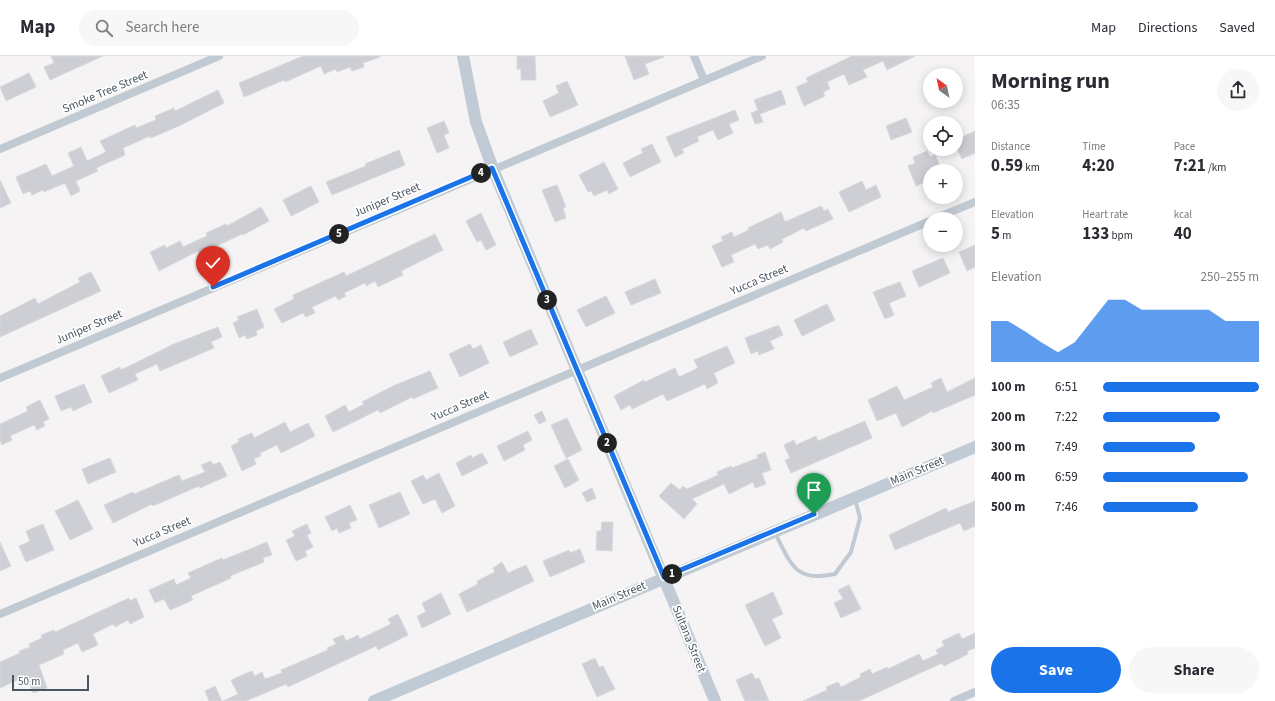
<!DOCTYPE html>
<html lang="en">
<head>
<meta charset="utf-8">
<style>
	body { margin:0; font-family:"Source Sans 3",sans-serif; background:#f7f7f7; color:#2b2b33; height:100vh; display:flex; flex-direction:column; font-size:15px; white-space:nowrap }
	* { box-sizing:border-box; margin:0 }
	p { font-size:13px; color:#7c7c81 }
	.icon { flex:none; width:22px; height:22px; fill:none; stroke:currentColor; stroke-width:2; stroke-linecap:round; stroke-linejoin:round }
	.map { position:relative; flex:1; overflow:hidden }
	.side { display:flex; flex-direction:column; background:#fff; width:300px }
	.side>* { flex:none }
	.needle { width:26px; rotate:327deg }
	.buttons { position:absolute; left:923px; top:12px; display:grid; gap:8px }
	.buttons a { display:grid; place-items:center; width:40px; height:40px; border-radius:50%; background:#fff; box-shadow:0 2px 10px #0003; font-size:20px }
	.scale { position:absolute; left:12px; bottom:10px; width:77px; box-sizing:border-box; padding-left:4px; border:2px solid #4a5661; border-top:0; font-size:11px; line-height:14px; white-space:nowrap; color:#4a5661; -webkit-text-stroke:3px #fff; paint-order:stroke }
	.pin { position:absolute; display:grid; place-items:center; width:34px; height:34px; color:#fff; margin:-41px -17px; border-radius:50% 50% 50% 0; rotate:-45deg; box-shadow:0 0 4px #0007 }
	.pin .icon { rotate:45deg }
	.km { position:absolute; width:20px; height:20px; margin:-10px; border-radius:50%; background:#222; color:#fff; font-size:11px; line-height:20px; text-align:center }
	.round { display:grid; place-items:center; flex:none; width:42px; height:42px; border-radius:21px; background:#f7f7f7 }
	.overview { display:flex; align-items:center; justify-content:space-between; height:68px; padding:0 16px }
	h1 { font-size:22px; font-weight:700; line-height:30px }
	.metrics { display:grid; grid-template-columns:repeat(3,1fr); gap:6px; height:68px; padding:4px 16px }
	.metrics div { display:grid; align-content:center }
	.metrics b { font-size:17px; font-weight:700 }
	.metrics small { font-size:11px; font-weight:400 }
	.metrics p { font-size:11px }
	.chart { height:112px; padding:8px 16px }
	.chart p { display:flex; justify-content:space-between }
	.chart svg { width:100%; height:72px; margin-top:4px; fill:#1a73e8; opacity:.7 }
	.button { display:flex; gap:8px; margin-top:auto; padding:8px 16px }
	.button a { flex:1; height:46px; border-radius:24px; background:#1a73e8; color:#fff; font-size:16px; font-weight:700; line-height:46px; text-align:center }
	.button a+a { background:#f7f7f7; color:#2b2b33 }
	ul { padding:0 16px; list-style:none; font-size:13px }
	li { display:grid; grid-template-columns:64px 48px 1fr; align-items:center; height:30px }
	li i { height:10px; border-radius:5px; background:#1a73e8 }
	header { display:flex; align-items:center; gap:24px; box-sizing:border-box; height:56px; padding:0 20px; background:#fff; border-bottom:1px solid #e1e1e2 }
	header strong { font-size:19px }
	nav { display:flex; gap:22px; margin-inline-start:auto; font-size:14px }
	.search { width:280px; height:36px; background:#f7f7f7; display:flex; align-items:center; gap:10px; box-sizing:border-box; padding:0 14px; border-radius:22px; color:#7c7c81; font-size:15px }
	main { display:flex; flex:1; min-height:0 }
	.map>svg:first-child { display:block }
	.building { fill:#cdcfd5; stroke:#d7d9de }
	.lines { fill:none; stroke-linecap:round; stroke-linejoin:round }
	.lane { stroke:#c1cad2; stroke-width:4 }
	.street { stroke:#c1cad2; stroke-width:8 }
	.secondary { stroke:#c1cbd6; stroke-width:12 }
	.route-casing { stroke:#fff; stroke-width:8 }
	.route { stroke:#1a73e8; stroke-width:5 }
	.labels { text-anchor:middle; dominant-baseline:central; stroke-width:3.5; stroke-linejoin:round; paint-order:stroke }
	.street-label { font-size:12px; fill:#4a5661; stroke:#fff }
</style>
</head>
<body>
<header>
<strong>Map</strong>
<div class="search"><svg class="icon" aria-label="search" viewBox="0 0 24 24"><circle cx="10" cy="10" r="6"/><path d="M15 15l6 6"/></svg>Search here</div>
<nav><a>Map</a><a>Directions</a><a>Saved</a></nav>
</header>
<main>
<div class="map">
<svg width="975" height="645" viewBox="0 0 975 645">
	<rect width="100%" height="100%" fill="#f5f3f3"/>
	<!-- building -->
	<g class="building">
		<polygon points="51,0 103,0 50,24 44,11 54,7"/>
		<polygon points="303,0 380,0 380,1 363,7 364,11 352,15 350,11 337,16 336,13 324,18 321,10 285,26 284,24 244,41 239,27"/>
		<polygon points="517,0 535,0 536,24 521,24 521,13 517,13"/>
		<polygon points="625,0 664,0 664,1 645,8 649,18 634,24"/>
		<polygon points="852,0 915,0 887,14 883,5 863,14 867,21 849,29 844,18 827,26 830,33 823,36 825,40 804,50 796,31 808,26 806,22"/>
		<polygon points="29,17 36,31 6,45 0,31"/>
		<polygon points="567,25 578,49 550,61 543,45 559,37 556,30"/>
		<polygon points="218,34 224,47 181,69 151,82 150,80 123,92 125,99 96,112 98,115 76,125 80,135 71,140 65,127 44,136 43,134 32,139 30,135 23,138 16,121 46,108 52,120 74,110 68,97 81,91 87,105 106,96 100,85 135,69 136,72 156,64 155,60 174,52 175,55"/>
		<polygon points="781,34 786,48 760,58 763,66 755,68 751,57 758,54 754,44"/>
		<polygon points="735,54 739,64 729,68 733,77 718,84 713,74 697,81 699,85 682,93 684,97 675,101 666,81"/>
		<polygon points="906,62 912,76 891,84 886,70"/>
		<polygon points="444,65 449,77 444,79 449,92 437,97 427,72"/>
		<polygon points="975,75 975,97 962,103 956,91 956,84"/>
		<polygon points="652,88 661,106 630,121 623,107 643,97 641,93"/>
		<polygon points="399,94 405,109 332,139 326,126 366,110 365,108"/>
		<polygon points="927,95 930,101 935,99 942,115 926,115 930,124 916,130 908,110 915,107 913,101"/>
		<polygon points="604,106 618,133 609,138 607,134 594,140 591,135 588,136 579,119"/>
		<polygon points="0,124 11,147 0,152"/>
		<polygon points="862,125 866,134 876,129 881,141 849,156 839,136"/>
		<polygon points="557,129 566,151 563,152 566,162 555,166 542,134"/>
		<polygon points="311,130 319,146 291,160 283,144"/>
		<polygon points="821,150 824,155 828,153 833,163 806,175 804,172 782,183 783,186 770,193 768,189 758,193 755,188 731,199 734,206 722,211 712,190 723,185 721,181 732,176 734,181 749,174 748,172 781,156 785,166"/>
		<polygon points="261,151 269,165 243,179 242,178 199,198 198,195 159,215 150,196 165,189 166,192 180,185 183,191 207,180 206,177 226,168 227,170"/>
		<polygon points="481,157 496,189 486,194 481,184 477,186 466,165"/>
		<polygon points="435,178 443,194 401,215 403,219 378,231 375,225 366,230 365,227 344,237 346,240 338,244 336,240 312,251 315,257 306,261 303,257 282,267 274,253 294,243 293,239 344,216 346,220"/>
		<polygon points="975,189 975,211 967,215 959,196"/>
		<polygon points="943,202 950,217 919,231 912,215"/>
		<polygon points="91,216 101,235 0,281 0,260 35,242 38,248 80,226 78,222"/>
		<polygon points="655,223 661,237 631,249 625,236"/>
		<polygon points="900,226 906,240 889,247 894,259 885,263 873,236"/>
		<polygon points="606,240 615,257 586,271 577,254"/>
		<polygon points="827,248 835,264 802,280 794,264"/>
		<polygon points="257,253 264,271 256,275 257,279 247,283 245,279 239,282 233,267 239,264 237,261"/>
		<polygon points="776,270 779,270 783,279 770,285 774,293 759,299 758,295 751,298 745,282"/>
		<polygon points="218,271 222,281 211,286 214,292 160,315 157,308 135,318 138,324 109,337 101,320 120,311 121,314 174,288"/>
		<polygon points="531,273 538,288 510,301 503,286"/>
		<polygon points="470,288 473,293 481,289 489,307 460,321 449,298"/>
		<polygon points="727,290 735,307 714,317 718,327 707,333 705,328 667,345 663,338 632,353 630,349 621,354 614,340 644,324 645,326 675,312 679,321 698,312 694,304"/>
		<polygon points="430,315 438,332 413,343 412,341 380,357 378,354 333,376 325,360 345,349 349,356 364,348 362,346 393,330"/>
		<polygon points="941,322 947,336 975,322 975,339 933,357 932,355 902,371 896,357 877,365 868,344 897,330 904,344 933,331 931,327"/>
		<polygon points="84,328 92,346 73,355 71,351 61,355 55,340"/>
		<polygon points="40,344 49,363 43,366 45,370 37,374 34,369 10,380 12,384 2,389 0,385 0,368 28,355 26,351"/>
		<polygon points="542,355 546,365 539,368 534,359"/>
		<polygon points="567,362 582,394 566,402 551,369"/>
		<polygon points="865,365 872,382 791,417 785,404 790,402 784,389 794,384 796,389 816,380 818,385"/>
		<polygon points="285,366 290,376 308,367 315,380 281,397 277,389 260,397 261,400 254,403 256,408 242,415 231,390 239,386 238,383 252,377 254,382"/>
		<polygon points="528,375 532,384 523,389 525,394 504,405 497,390"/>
		<polygon points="765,396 771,414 762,417 766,428 755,432 753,426 729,438 724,428 692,443 697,448 684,463 659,440 671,427 680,434 683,430 687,433 718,419 717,416 731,410 732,412 758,402 757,399"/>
		<polygon points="482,397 488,407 462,420 456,407 471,399 472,402"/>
		<polygon points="110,402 116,416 88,428 82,413"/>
		<polygon points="568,403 579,424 565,432 554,410"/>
		<polygon points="211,405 213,409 220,406 227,420 200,432 199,430 153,450 152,448 113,467 104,449 133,436 134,438 179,419 182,425 205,416 201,409"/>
		<polygon points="439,417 455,450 442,457 435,443 423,448 411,425 423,419 426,424"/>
		<polygon points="592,432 596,442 587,446 582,437"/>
		<polygon points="400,436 410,458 379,472 369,449"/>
		<polygon points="78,444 93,473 70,484 55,455"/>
		<polygon points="975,445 975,470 964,475 960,467 895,494 889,479 946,452 948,456"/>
		<polygon points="350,449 357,464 349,467 351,472 339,477 337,472 332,475 325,461"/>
		<polygon points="602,466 613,466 612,495 596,494 597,475 601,475"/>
		<polygon points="43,468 54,494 26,506 19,490 30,485 26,475"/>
		<polygon points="307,468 311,477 307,479 313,491 305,495 307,500 296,505 286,484 295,480 292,475"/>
		<polygon points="0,486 11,510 0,515"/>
		<polygon points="267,486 272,499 263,502 264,506 230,520 231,522 191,540 193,544 170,554 164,543 155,547 149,534 174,523 176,529 191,522 188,517 222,502 223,504"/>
		<polygon points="580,493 585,506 550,521 543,505 569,494 570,497"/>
		<polygon points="502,506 508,517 526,509 534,525 467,556 459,538 478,528 477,525 495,516 493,512"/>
		<polygon points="849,529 861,553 841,562 834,547 843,543 838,534"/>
		<polygon points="773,536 783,558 772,563 781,582 765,590 745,549"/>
		<polygon points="441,537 451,558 422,572 417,560 426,556 422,547"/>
		<polygon points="129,542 130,545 136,542 144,561 130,568 128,564 115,571 113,568 93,578 98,589 82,596 78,587 63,594 64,598 39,609 47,632 33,637 26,620 0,632 0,606 20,597 19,595 30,591 29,588 42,582 41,579 54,574 55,576"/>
		<polygon points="398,558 408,579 378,594 376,590 288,631 286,628 246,645 223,645 238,638 231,624 252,615 255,620 262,616 265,623 282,617 281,614 328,594 327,592 336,588 333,583 343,579 346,585 358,579 360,583 391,568 388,563"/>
		<polygon points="959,577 962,583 975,577 975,592 967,595 968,598 944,610 942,607 859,645 803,645 827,634 826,631 838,626 841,631 861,621 860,618 870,613 872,618 887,611 888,613 919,598 923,605 938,598 936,594 944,590 942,585"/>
		<polygon points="595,602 599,611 603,610 615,633 597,641 582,608"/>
		<polygon points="752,617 755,623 759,622 769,645 745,645 736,624"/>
		<polygon points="215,630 222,645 209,645 205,635"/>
	</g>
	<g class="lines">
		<!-- lane -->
		<path class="lane" d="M775,477C791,508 795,527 835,518L851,496L860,462L855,443"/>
		<!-- street -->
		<g class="street">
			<polyline points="694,0 704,24"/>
			<polyline points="0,93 219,0"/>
			<polyline points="934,163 975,146"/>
			<polyline points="0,322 762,0"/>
			<polyline points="0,558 930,165"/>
			<polyline points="954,645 975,636"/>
		</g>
		<!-- secondary -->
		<g class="secondary">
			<polyline points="463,0 476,66 493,113 715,645"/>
			<polyline points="374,645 975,391"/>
		</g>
	</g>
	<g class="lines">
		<!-- route casing -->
		<g class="route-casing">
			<polyline id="route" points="213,231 492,112 664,521 814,458"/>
		</g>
		<!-- route -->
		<use href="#route" class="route"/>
	</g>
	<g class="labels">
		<!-- street labels -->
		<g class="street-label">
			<text transform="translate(105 36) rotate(-23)">Smoke Tree Street</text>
			<text transform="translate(387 144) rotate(-23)">Juniper Street</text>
			<text transform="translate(759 224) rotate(-23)">Yucca Street</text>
			<text transform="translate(89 271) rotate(-23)">Juniper Street</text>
			<text transform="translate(460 350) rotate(-23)">Yucca Street</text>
			<text transform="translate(917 415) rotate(-23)">Main Street</text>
			<text transform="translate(162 476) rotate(-23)">Yucca Street</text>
			<text transform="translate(619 540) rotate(-23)">Main Street</text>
			<text transform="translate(689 583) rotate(68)">Sultana Street</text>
		</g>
	</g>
</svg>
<div class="buttons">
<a><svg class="needle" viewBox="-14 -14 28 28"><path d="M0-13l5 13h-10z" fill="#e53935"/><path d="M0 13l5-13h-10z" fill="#7c7c81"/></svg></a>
<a><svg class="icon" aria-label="locate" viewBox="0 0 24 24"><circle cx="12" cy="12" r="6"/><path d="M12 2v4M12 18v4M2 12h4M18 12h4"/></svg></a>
<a>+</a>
<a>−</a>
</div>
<div class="scale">50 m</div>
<div class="pin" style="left:814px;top:458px;background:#1e9e55"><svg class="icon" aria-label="arrive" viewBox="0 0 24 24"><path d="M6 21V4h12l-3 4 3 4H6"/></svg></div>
<div class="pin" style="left:213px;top:231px;background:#d93025"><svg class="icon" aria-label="check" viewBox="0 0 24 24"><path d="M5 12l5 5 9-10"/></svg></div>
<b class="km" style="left:672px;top:518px">1</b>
<b class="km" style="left:607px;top:387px">2</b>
<b class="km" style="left:547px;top:244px">3</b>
<b class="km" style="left:481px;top:117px">4</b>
<b class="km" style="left:339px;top:178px">5</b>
</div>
<section class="side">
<div class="overview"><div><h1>Morning run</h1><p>06:35</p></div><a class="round"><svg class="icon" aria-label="share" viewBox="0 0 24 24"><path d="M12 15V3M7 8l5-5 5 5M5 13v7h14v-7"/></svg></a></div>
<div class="metrics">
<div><p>Distance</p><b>0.59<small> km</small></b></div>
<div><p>Time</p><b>4:20</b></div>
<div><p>Pace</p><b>7:21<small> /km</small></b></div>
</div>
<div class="metrics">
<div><p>Elevation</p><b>5<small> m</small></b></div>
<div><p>Heart rate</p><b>133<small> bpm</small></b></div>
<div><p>kcal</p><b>40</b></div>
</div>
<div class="chart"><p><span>Elevation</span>250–255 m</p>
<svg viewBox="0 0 160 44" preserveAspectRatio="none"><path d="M0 44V19L10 19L20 25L30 32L40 38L50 32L60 19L70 6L80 6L90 12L100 12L110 12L120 12L130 12L140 19L150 19L160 19V44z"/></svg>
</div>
<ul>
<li><b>100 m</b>6:51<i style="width:100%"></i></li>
<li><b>200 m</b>7:22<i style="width:75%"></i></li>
<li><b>300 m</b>7:49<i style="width:59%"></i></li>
<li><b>400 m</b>6:59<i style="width:93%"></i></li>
<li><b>500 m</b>7:46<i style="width:61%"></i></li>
</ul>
<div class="button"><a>Save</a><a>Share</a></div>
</section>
</main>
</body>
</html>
